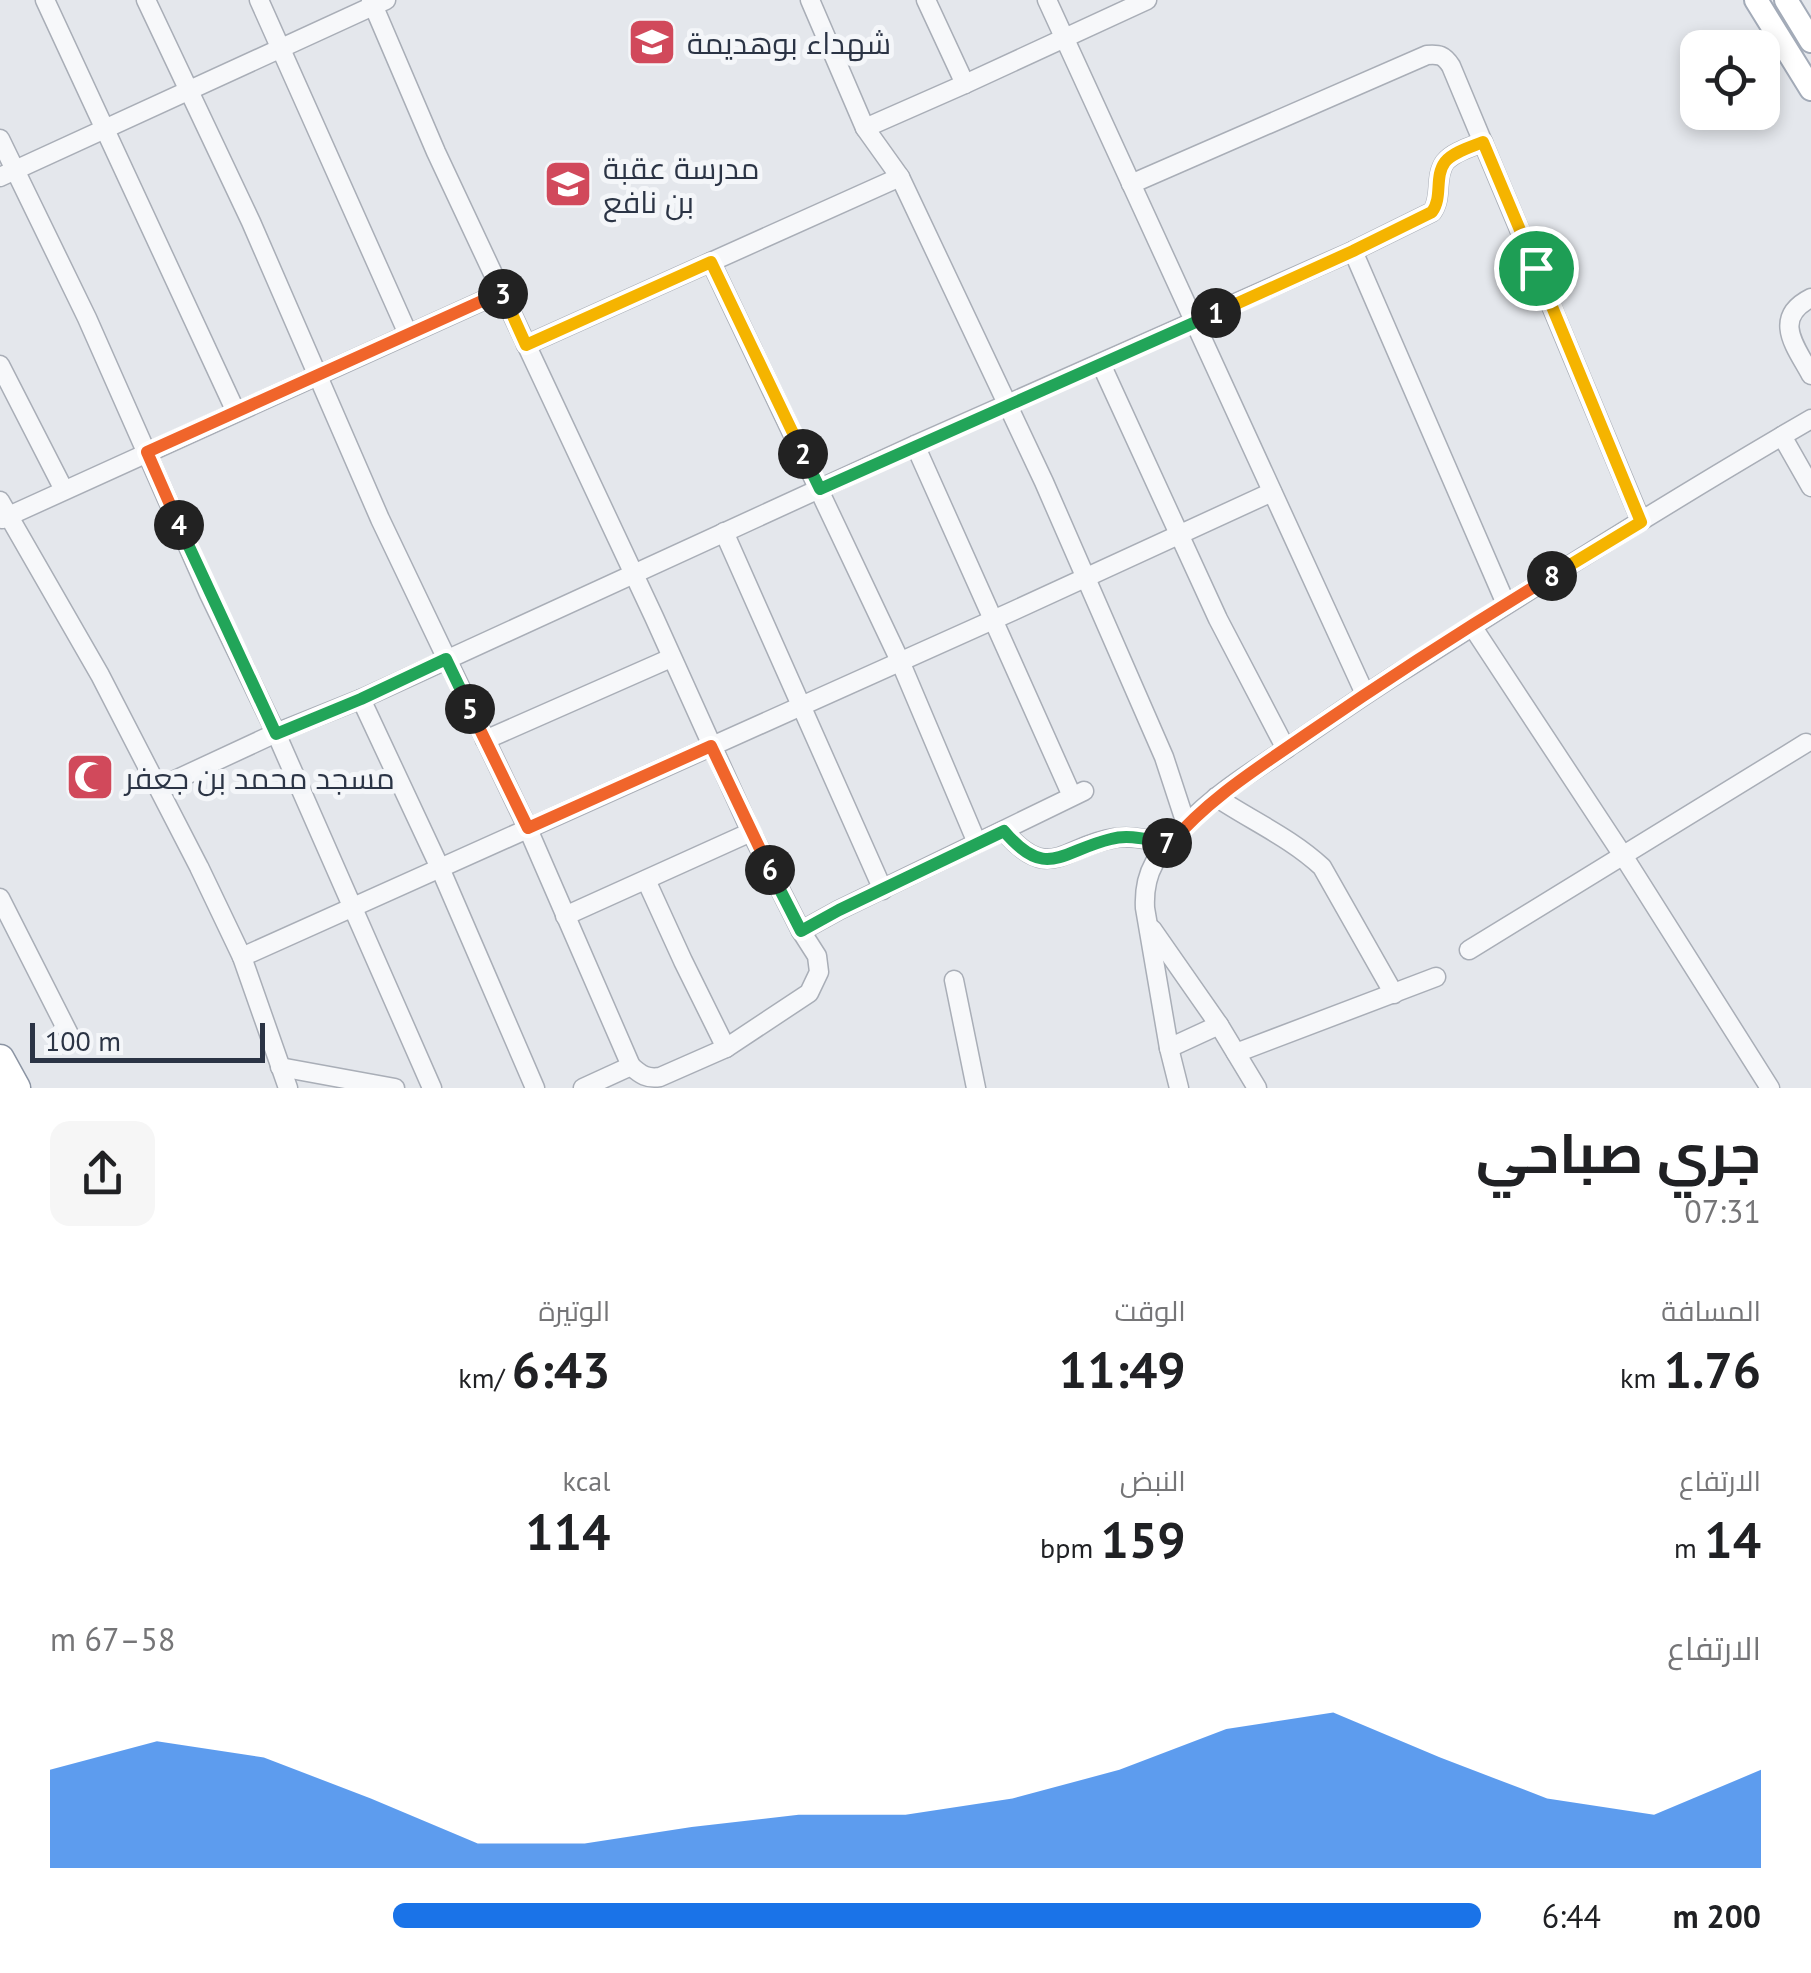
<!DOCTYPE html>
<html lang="ar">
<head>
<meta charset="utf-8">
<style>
	body { margin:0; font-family:"PT Sans",Cairo,sans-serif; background:#f6f6f6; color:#202124; direction:rtl; height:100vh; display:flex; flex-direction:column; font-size:38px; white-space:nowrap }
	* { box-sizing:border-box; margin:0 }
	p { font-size:32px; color:#757577 }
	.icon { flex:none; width:55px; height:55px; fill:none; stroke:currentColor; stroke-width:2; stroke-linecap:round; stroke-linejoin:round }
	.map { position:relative; height:1088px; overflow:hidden; direction:ltr }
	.side { display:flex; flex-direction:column; background:#fff; flex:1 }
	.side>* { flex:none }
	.buttons { position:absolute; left:1680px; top:30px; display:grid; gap:20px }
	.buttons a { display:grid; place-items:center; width:100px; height:100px; border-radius:20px; background:#fff; box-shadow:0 5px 15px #0003; font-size:50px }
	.scale { position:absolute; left:30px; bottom:25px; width:235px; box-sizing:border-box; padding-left:10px; border:5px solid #2b3445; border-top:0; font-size:28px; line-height:35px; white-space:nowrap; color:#2b3445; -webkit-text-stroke:8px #f4f6f9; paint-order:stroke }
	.pin { position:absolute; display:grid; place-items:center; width:85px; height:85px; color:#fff; margin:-42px; border:5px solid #fff; border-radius:50%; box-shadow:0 2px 10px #0007 }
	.km { position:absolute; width:50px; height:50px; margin:-25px; border-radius:50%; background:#222; color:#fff; font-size:28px; line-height:50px; text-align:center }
	.round { display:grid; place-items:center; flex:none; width:105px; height:105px; border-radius:20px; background:#f6f6f6 }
	.head { display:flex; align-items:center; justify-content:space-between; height:170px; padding:0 50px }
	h1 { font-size:55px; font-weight:700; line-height:75px }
	.metrics { display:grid; grid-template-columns:repeat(3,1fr); gap:15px; height:170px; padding:10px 50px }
	.metrics div { display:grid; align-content:center }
	.metrics b { font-size:50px; font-weight:700 }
	.metrics small { font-size:28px; font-weight:400 }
	.metrics p { font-size:28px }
	.chart { height:280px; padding:20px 50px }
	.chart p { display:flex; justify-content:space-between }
	.chart svg { width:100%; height:180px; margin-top:10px; fill:#1a73e8; opacity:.7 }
	ul { padding:0 50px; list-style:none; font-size:32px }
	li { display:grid; grid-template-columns:160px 120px 1fr; align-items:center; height:75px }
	li i { height:25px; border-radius:12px; background:#1a73e8 }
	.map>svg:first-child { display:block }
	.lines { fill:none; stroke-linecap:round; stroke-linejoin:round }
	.minor-casing { stroke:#a9aeb7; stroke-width:21 }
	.major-casing { stroke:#a3abb8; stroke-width:26 }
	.highway-casing { stroke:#8b94a3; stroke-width:31 }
	.minor { stroke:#f7f8fa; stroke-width:18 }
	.major { stroke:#fff; stroke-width:22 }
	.highway { stroke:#fff; stroke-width:28 }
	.split-1-casing { stroke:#fff; stroke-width:20 }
	.split-2-casing { stroke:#fff; stroke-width:20 }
	.split-3-casing { stroke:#fff; stroke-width:20 }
	.split-4-casing { stroke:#fff; stroke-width:20 }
	.split-5-casing { stroke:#fff; stroke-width:20 }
	.split-6-casing { stroke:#fff; stroke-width:20 }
	.split-7-casing { stroke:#fff; stroke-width:20 }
	.split-8-casing { stroke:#fff; stroke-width:20 }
	.split-9-casing { stroke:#fff; stroke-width:20 }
	.split-1 { stroke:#f5b400; stroke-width:12 }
	.split-2 { stroke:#22a559; stroke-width:12 }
	.split-3 { stroke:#f5b400; stroke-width:12 }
	.split-4 { stroke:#f0652b; stroke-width:12 }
	.split-5 { stroke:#22a559; stroke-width:12 }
	.split-6 { stroke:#f0652b; stroke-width:12 }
	.split-7 { stroke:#22a559; stroke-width:12 }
	.split-8 { stroke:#f0652b; stroke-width:12 }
	.split-9 { stroke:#f5b400; stroke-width:12 }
	.labels { text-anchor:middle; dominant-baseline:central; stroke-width:10; stroke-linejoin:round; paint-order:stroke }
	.poi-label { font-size:30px; fill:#2b3445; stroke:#f4f6f9; text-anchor:start }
</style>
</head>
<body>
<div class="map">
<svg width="1811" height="1088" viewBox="0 0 1811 1088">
	<rect width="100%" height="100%" fill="#e4e7ec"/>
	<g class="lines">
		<!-- minor casing -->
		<g class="minor-casing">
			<g id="minor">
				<polyline points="45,0 236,412"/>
				<polyline points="146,0 251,222 380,519 528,829 631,1066"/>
				<polyline points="259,0 408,334"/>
				<path d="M371,0L436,152L654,617L751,832L801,931L817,956L819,972L809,993L726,1048L660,1077C647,1079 641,1075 631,1066L583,1088"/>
				<polyline points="810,0 865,128 900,177 1044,482 1164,757 1186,824"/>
				<polyline points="926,0 965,84"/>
				<polyline points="1047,0 1365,694"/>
				<polyline points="865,128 965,84 1147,0"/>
				<polyline points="0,139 87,318 209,594 276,733 432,1088"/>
				<polyline points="0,177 386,0"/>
				<path d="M1131,184L1427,55C1439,54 1444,55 1451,66L1641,521"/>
				<polyline points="1353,251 1506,604"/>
				<polyline points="711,262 900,661 977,843"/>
				<path d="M1811,298C1771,318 1796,347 1811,375"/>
				<polyline points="526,345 900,177"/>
				<polyline points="1101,364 1218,619 1286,749"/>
				<polyline points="0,365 64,490"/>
				<polyline points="1782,436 1811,487"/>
				<polyline points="915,445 1072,796"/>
				<polyline points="0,501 100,675 199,867 242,957 288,1088"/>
				<polyline points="2,519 502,292"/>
				<polyline points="724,532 883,890"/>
				<polyline points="1472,626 1624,857 1770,1088"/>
				<polyline points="361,699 440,868 535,1088"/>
				<polyline points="485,740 671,658"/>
				<path d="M160,787L276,733L361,699L915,445L1353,251L1432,212C1443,197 1434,177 1445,162C1453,152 1471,147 1483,142"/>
				<path d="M1216,797C1252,821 1291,838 1322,867L1394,994"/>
				<path d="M1004,831C1050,885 1064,845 1115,838C1133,835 1152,841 1170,844"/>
				<polyline points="646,880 683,961 726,1048"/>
				<polyline points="0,898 73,1042"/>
				<polyline points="565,916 751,832"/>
				<polyline points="1152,929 1219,1025 1257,1088"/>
				<polyline points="801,931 839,910 1084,791"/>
				<polyline points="1469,950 1806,743"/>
				<polyline points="242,957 1013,611 1272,492"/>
				<polyline points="954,980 976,1088"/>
				<polyline points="1169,1048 1219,1025"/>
				<polyline points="1236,1053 1436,977"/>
				<polyline points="280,1067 395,1088"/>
				<path d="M1179,1088L1169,1048L1145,908C1143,868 1160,852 1187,824C1217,792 1254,771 1290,746C1330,719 1369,691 1410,666C1542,582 1675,498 1811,419"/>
			</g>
		</g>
		<!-- major casing -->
		<g class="major-casing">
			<g id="major">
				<polyline points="1756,0 1811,89"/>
				<polyline points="1786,0 1811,41"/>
			</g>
		</g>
		<!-- highway casing -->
		<g class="highway-casing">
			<polyline id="highway" points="0,1059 16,1088"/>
		</g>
		<!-- minor -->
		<use href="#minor" class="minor"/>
		<!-- major -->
		<use href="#major" class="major"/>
		<!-- highway -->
		<use href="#highway" class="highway"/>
	</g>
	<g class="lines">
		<!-- split-1 casing -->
		<g class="split-1-casing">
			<path id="split-1" d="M1216,313L1353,251L1432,212C1443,197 1434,177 1445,162C1453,152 1471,147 1483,142L1536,268"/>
		</g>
		<!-- split-2 casing -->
		<g class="split-2-casing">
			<polyline id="split-2" points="803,454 820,489 1216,313"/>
		</g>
		<!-- split-3 casing -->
		<g class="split-3-casing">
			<polyline id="split-3" points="503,294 526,345 711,262 803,454"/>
		</g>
		<!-- split-4 casing -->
		<g class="split-4-casing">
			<polyline id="split-4" points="179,525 147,452 502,292 503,294"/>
		</g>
		<!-- split-5 casing -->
		<g class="split-5-casing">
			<polyline id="split-5" points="179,525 276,734 361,699 446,659 470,709"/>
		</g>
		<!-- split-6 casing -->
		<g class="split-6-casing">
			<polyline id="split-6" points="470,709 528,828 711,746 770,870"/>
		</g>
		<!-- split-7 casing -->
		<g class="split-7-casing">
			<path id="split-7" d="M770,870L801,931L839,910L1004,831C1046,881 1061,851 1111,839C1129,834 1148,840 1167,843"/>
		</g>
		<!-- split-8 casing -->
		<g class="split-8-casing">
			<path id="split-8" d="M1167,843L1170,844C1209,798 1258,768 1307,734C1387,679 1469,626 1552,576"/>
		</g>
		<!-- split-9 casing -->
		<g class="split-9-casing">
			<polyline id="split-9" points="1536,268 1641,522 1552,576"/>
		</g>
		<!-- split-1 -->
		<use href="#split-1" class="split-1"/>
		<!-- split-2 -->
		<use href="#split-2" class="split-2"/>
		<!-- split-3 -->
		<use href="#split-3" class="split-3"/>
		<!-- split-4 -->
		<use href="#split-4" class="split-4"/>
		<!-- split-5 -->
		<use href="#split-5" class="split-5"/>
		<!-- split-6 -->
		<use href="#split-6" class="split-6"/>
		<!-- split-7 -->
		<use href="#split-7" class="split-7"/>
		<!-- split-8 -->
		<use href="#split-8" class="split-8"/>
		<!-- split-9 -->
		<use href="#split-9" class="split-9"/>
	</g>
	<!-- icons -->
	<defs>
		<g id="school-square" transform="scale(2.5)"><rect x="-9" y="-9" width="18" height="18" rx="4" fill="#d1495b" stroke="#f4f6f9"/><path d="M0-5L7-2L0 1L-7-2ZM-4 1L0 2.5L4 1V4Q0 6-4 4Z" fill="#fff"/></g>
		<g id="mosque-square" transform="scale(2.5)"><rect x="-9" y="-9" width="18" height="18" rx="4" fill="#d1495b" stroke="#f4f6f9"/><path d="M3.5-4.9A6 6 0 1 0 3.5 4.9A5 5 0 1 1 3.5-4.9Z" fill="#fff"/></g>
	</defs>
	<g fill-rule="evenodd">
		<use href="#school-square" x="652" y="42"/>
		<use href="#school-square" x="568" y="184"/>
		<use href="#mosque-square" x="90" y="777"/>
	</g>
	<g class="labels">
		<!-- poi labels -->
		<g class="poi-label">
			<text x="687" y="42">شهداء بوهديمة</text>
			<text x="603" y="167">مدرسة عقبة<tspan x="603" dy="34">بن نافع</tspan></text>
			<text x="125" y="777">مسجد محمد بن جعفر</text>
		</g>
	</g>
</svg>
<div class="buttons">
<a><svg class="icon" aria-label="locate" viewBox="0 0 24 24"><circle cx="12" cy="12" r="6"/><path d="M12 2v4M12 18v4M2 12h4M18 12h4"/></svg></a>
</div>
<div class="scale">100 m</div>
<div class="pin" style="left:1536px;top:268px;background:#1e9e55"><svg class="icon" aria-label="arrive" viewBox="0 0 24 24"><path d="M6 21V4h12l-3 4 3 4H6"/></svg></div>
<b class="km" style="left:1216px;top:313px">1</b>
<b class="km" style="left:803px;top:454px">2</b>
<b class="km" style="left:503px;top:294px">3</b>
<b class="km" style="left:179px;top:525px">4</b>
<b class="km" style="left:470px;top:709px">5</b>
<b class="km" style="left:770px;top:870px">6</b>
<b class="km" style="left:1167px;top:843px">7</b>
<b class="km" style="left:1552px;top:576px">8</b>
</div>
<section class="side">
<div class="head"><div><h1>جري صباحي</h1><p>07:31</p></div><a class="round"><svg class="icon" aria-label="share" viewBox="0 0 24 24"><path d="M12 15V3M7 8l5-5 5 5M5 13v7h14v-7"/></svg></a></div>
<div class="metrics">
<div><p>المسافة</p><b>1.76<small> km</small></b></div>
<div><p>الوقت</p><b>11:49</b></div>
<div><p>الوتيرة</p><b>6:43<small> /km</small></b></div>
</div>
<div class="metrics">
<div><p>الارتفاع</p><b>14<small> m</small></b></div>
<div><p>النبض</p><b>159<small> bpm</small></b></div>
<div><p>kcal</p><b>114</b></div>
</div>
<div class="chart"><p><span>الارتفاع</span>58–67 m</p>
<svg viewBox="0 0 160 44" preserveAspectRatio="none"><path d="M0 44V20L10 13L20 17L30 27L40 38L50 38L60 34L70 31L80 31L90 27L100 20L110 10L120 6L130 17L140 27L150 31L160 20V44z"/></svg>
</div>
<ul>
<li><b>200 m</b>6:44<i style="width:76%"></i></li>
</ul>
</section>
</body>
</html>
